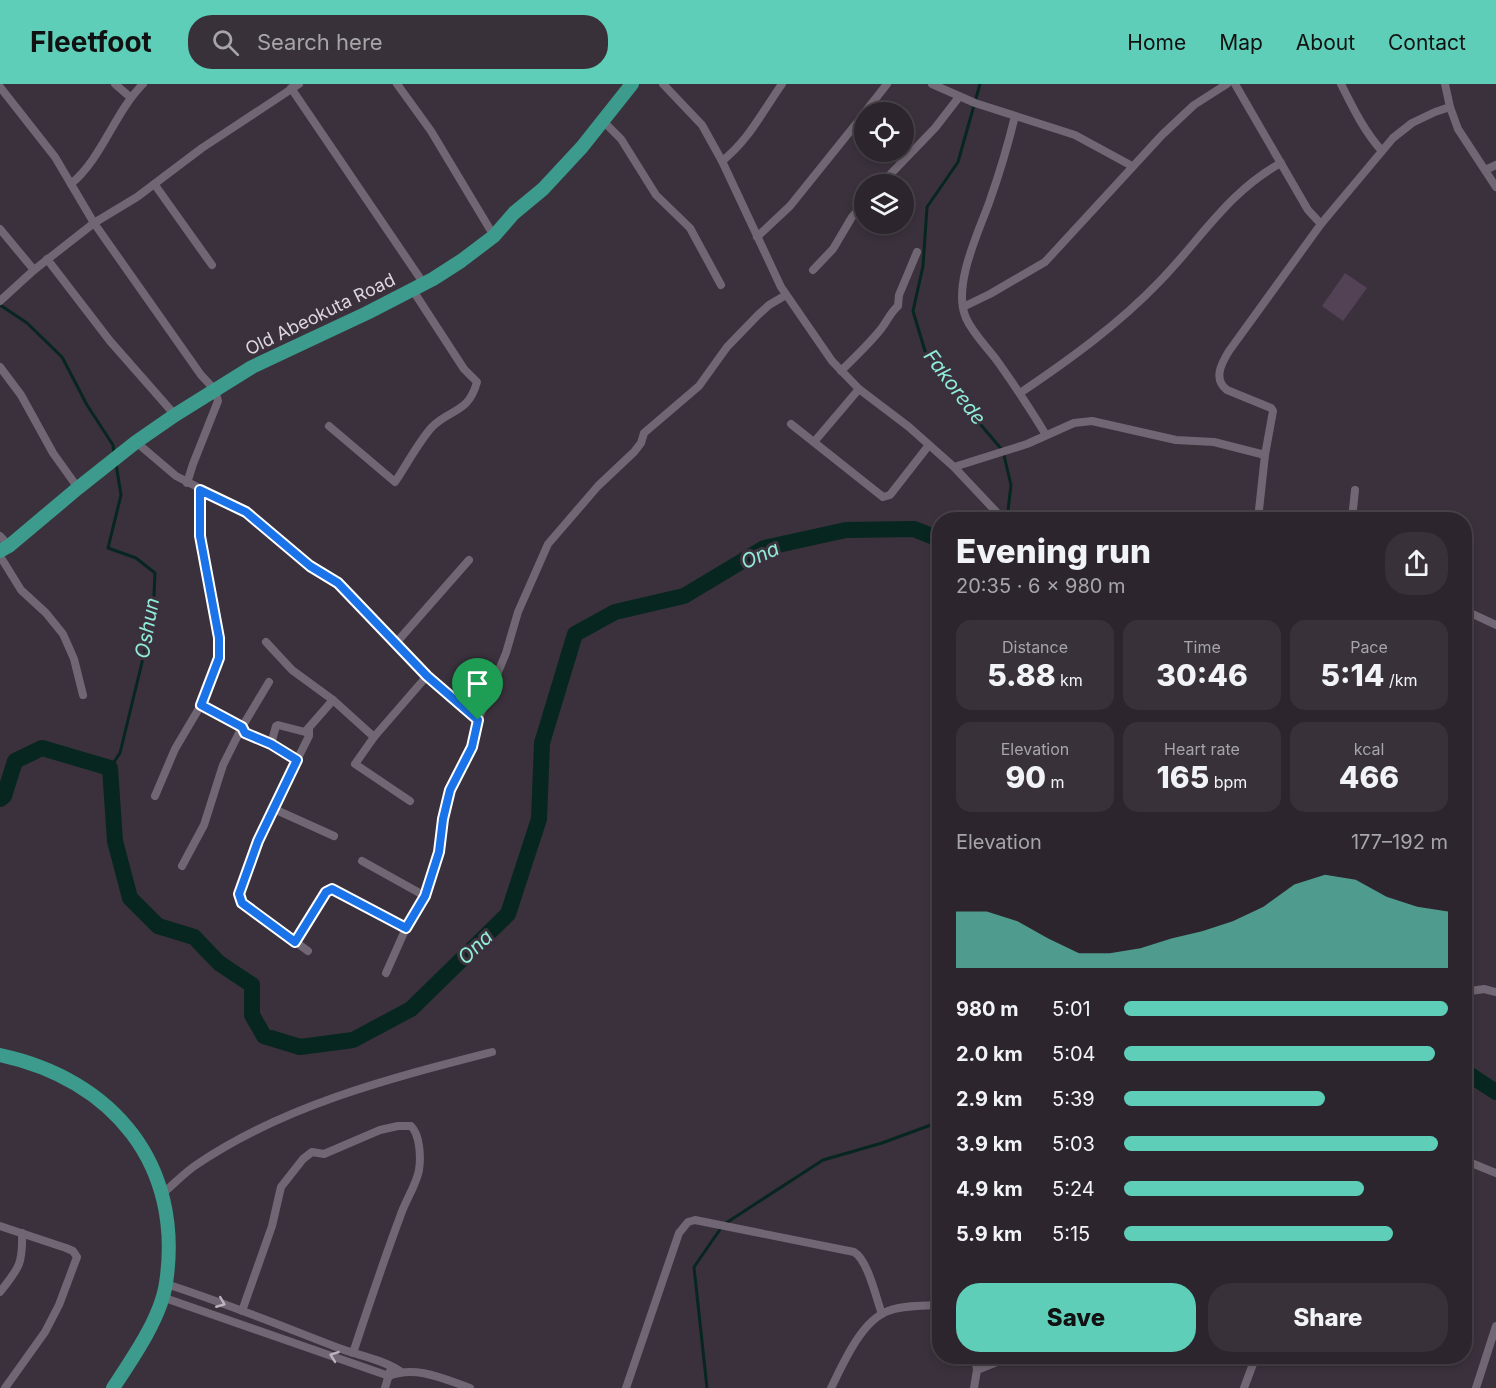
<!DOCTYPE html>
<html lang="en">
<head>
<meta charset="utf-8">
<style>
	body { margin:0; font-family:Inter,sans-serif; background:#383139; color:#f1f3f6; height:100vh; display:flex; flex-direction:column; font-size:22px; white-space:nowrap }
	* { box-sizing:border-box; margin:0 }
	p { font-size:20px; color:#a6a5aa }
	.icon { flex:none; width:33px; height:33px; fill:none; stroke:currentColor; stroke-width:2; stroke-linecap:round; stroke-linejoin:round }
	.map { position:relative; flex:1; overflow:hidden }
	.sheet { position:absolute; left:932px; top:428px; width:540px; height:852px; display:flex; flex-direction:column; background:#2c252d; border-radius:24px; box-shadow:0 3px 9px #0003,0 0 0 2px #484249 }
	.sheet>* { flex:none }
	.buttons { position:absolute; left:854px; top:18px; display:grid; gap:12px }
	.buttons a { display:grid; place-items:center; width:60px; height:60px; border-radius:50%; background:#2c252d; box-shadow:0 3px 9px #0003,0 0 0 2px #484249; font-size:30px }
	.pin { position:absolute; display:grid; place-items:center; width:51px; height:51px; color:#fff; margin:-62px -26px; border-radius:50% 50% 50% 0; rotate:-45deg; box-shadow:0 0 6px #0007 }
	.pin .icon { rotate:45deg }
	.round { display:grid; place-items:center; flex:none; width:63px; height:63px; border-radius:24px; background:#383139 }
	.head { display:flex; align-items:center; justify-content:space-between; height:102px; padding:0 24px }
	h1 { font-size:33px; font-weight:800; line-height:45px }
	.figures { display:grid; grid-template-columns:repeat(3,1fr); gap:9px; height:102px; padding:6px 24px }
	.figures div { display:grid; align-content:center; border-radius:15px; background:#383139; text-align:center }
	.figures b { font-size:30px; font-weight:800 }
	.figures small { font-size:16px; font-weight:400 }
	.figures p { font-size:16px }
	.chart { height:168px; padding:12px 24px }
	.chart p { display:flex; justify-content:space-between }
	.chart svg { width:100%; height:108px; margin-top:6px; fill:#5eceb8; opacity:.7 }
	.button { display:flex; gap:12px; margin-top:auto; padding:12px 24px }
	.button a { flex:1; height:69px; border-radius:24px; background:#5eceb8; color:#111; font-size:24px; font-weight:800; line-height:69px; text-align:center }
	.button a+a { background:#383139; color:#f1f3f6 }
	ul { padding:0 24px; list-style:none; font-size:20px }
	li { display:grid; grid-template-columns:96px 72px 1fr; align-items:center; height:45px }
	li i { height:15px; border-radius:8px; background:#5eceb8 }
	header { display:flex; align-items:center; gap:36px; box-sizing:border-box; height:84px; padding:0 30px; background:#5eceb8; color:#111 }
	header strong { font-size:28px }
	nav { display:flex; gap:33px; margin-inline-start:auto; font-size:21px }
	.search { width:420px; height:54px; background:#383139; display:flex; align-items:center; gap:15px; box-sizing:border-box; padding:0 21px; border-radius:24px; color:#a6a5aa; font-size:22px }
	.map>svg:first-child { display:block }
	.green { fill:#534156 }
	.lines { fill:none; stroke-linecap:round; stroke-linejoin:round }
	.stream { stroke:#072620; stroke-width:3 }
	.river { stroke:#072620; stroke-width:16 }
	.minor { stroke:#716673; stroke-width:8 }
	.trunk { stroke:#3c9b8c; stroke-width:14 }
	.oneway { stroke:#bcb4bd }
	.route-casing { stroke:#fff; stroke-width:12 }
	.route { stroke:#1a73e8; stroke-width:8 }
	.labels { text-anchor:middle; dominant-baseline:central; stroke-width:6; stroke-linejoin:round; paint-order:stroke }
	.street-label { font-size:18px; fill:#dcd6dd; stroke:#3a313c }
	.water-label { font-size:20px; font-style:italic; fill:#90ecd7; stroke:#3a313c }
</style>
</head>
<body>
<header>
<strong>Fleetfoot</strong>
<div class="search"><svg class="icon" aria-label="search" viewBox="0 0 24 24"><circle cx="10" cy="10" r="6"/><path d="M15 15l6 6"/></svg>Search here</div>
<nav><a>Home</a><a>Map</a><a>About</a><a>Contact</a></nav>
</header>
<div class="map">
<svg width="1496" height="1304" viewBox="0 0 1496 1304">
	<rect width="100%" height="100%" fill="#3a313c"/>
	<!-- green -->
	<polygon class="green" points="1345,189 1367,204 1343,237 1322,222"/>
	<g class="lines">
		<!-- stream -->
		<g class="stream">
			<polyline points="980,0 958,78 927,123 923,182 913,227 925,267 954,309 1003,367 1011,401 1007,435"/>
			<polyline points="0,221 27,239 62,273 87,321 113,361 114,371"/>
			<polyline points="110,684 120,669 153,533 155,489 136,474 108,464 121,411 116,380"/>
			<polyline points="726,1139 823,1076 882,1059 939,1038"/>
			<polyline points="707,1304 694,1183 721,1144"/>
		</g>
		<!-- river -->
		<g class="river">
			<polyline points="0,715 4,712 15,677 42,664 110,684 115,757 130,814 158,842 194,853 219,879 252,901 252,931 264,952 300,963 353,956 411,925 508,830 539,735 542,659 575,550 615,528 684,512 764,464 846,446 914,445 939,455"/>
			<polyline points="1464,987 1496,1008"/>
		</g>
		<!-- minor -->
		<g class="minor">
			<polyline points="115,0 130,13"/>
			<polyline points="397,0 431,47 494,152"/>
			<polyline points="663,0 702,41 722,77 781,203 832,277 859,305 909,343 954,383 1003,435"/>
			<polyline points="932,0 975,19 1075,51 1132,82"/>
			<polyline points="1235,0 1308,126 1321,140"/>
			<path d="M1341,0C1353,24 1364,47 1382,67"/>
			<polyline points="1445,0 1450,23 1458,45 1496,103"/>
			<polyline points="0,3 55,73 94,139 201,291 215,306 218,317 193,380 187,399"/>
			<polyline points="291,4 424,200"/>
			<polyline points="865,28 887,0"/>
			<path d="M1015,32C1008,61 999,91 989,119C978,149 952,203 966,234C973,250 988,264 998,278C1015,302 1031,326 1046,351"/>
			<polyline points="603,37 621,55 656,111 690,144 721,201"/>
			<path d="M722,77C748,57 763,27 782,0"/>
			<polyline points="1485,86 1496,81"/>
			<path d="M71,100C103,73 114,29 143,0"/>
			<polyline points="881,100 935,44 959,13"/>
			<polyline points="155,101 212,181"/>
			<polyline points="0,145 34,186"/>
			<polyline points="757,153 790,122 864,30"/>
			<polyline points="47,175 110,257 175,331"/>
			<polyline points="813,186 833,165 852,133 864,119"/>
			<polyline points="0,217 34,186 94,139 137,113 202,64 299,0"/>
			<polyline points="963,223 990,210 1045,178 1162,51 1194,21 1227,0"/>
			<polyline points="0,283 21,311 53,369 78,404"/>
			<path d="M841,287C855,273 869,260 881,245C888,236 890,229 898,222L899,211L917,168"/>
			<path d="M1020,309C1069,276 1119,240 1160,197C1200,156 1229,107 1281,79"/>
			<polyline points="791,340 883,413 890,411 929,361"/>
			<path d="M329,342L395,398C406,382 419,357 432,343C451,324 468,330 477,298L464,285L412,205"/>
			<polyline points="136,358 176,392 246,428 310,482 338,499 427,592 478,636"/>
			<polyline points="814,358 859,305"/>
			<polyline points="954,383 1027,360 1074,339 1092,337 1176,356 1214,358 1265,371"/>
			<path d="M1258,435L1265,371L1273,327L1271,324L1227,306C1213,295 1221,280 1229,267L1321,140L1393,54L1412,39L1435,28L1450,23"/>
			<polyline points="1352,435 1355,406"/>
			<polyline points="0,452 9,462"/>
			<polyline points="0,472 21,506 46,529 63,550 74,575 83,611"/>
			<polyline points="1464,526 1496,541"/>
			<polyline points="266,558 292,586 333,616 374,653"/>
			<polyline points="396,559 469,476"/>
			<polyline points="201,621 242,643 245,649 271,660 297,676 258,757 239,810 242,819 308,867"/>
			<polyline points="271,660 276,642 278,641 305,648 333,616"/>
			<polyline points="297,676 309,652 309,645"/>
			<polyline points="155,712 175,665 201,621 219,574 219,554 208,501 200,452 200,406"/>
			<polyline points="410,717 355,680 374,653 427,592"/>
			<polyline points="274,725 334,752"/>
			<polyline points="362,777 425,812"/>
			<polyline points="182,782 204,741 223,681 242,643 269,598"/>
			<polyline points="295,858 326,808 332,805 406,844"/>
			<polyline points="386,889 406,844 425,812 439,768 443,735 450,706 472,663 478,636 506,569 518,528 548,460 598,402 634,368 641,359 644,349 699,302 727,263 758,231 769,221 786,211"/>
			<polyline points="1464,908 1484,905 1496,908"/>
			<polyline points="1464,1076 1496,1089"/>
			<path d="M161,1111C173,1101 184,1089 196,1081C284,1021 391,994 492,968"/>
			<polyline points="0,1142 66,1164 73,1167 77,1173 59,1221 45,1248 5,1304"/>
			<path d="M166,1200C223,1218 279,1241 336,1263C356,1271 382,1275 400,1287"/>
			<path d="M0,1208C19,1184 23,1180 22,1149"/>
			<path d="M162,1213L389,1292C416,1281 444,1295 470,1304"/>
			<path d="M242,1227L272,1142L281,1103L303,1075L312,1068L324,1070L380,1046L398,1042H411C420,1051 421,1073 419,1086C416,1102 405,1117 400,1133C383,1178 368,1224 353,1269"/>
			<polyline points="977,1286 1012,1272"/>
			<polyline points="385,1304 390,1287"/>
			<path d="M626,1304L679,1149L688,1138L695,1136L854,1168C868,1176 876,1214 882,1230"/>
			<path d="M831,1304C843,1280 861,1237 888,1227C903,1221 923,1222 939,1221"/>
			<polyline points="974,1304 977,1286 975,1272"/>
			<polyline points="1244,1304 1256,1272"/>
			<polyline points="1476,1304 1496,1242"/>
		</g>
		<!-- trunk -->
		<g class="trunk">
			<polyline points="0,467 9,462 78,404 136,358 175,331 252,283 367,229 433,195 461,177 494,152 514,129 543,105 582,63 632,0"/>
			<path d="M0,971C113,995 184,1081 166,1199C161,1234 132,1275 113,1304"/>
		</g>
	</g>
	<!-- one-way arrows -->
	<defs><path id="oneway-chevron" d="M-2-3.5L2.5 0L-2 3.5" fill="none" stroke-width="1.6" stroke-linecap="round" stroke-linejoin="round" transform="scale(1.5)"/></defs>
	<g class="oneway">
		<use href="#oneway-chevron" transform="translate(221 1219) rotate(22)"/>
		<use href="#oneway-chevron" transform="translate(334 1272) rotate(-160)"/>
	</g>
	<g class="lines">
		<!-- route casing -->
		<g class="route-casing">
			<polygon id="route" points="200,406 246,428 310,482 338,499 427,592 478,636 472,663 450,706 443,735 439,768 425,812 406,844 332,805 326,808 295,858 242,819 239,810 258,757 297,676 271,660 245,649 242,643 201,621 219,574 219,554 200,452"/>
		</g>
		<!-- route -->
		<use href="#route" class="route"/>
	</g>
	<g class="labels">
		<!-- street labels -->
		<g class="street-label">
			<text transform="translate(320 230) rotate(-26)">Old Abeokuta Road</text>
		</g>
		<!-- water labels -->
		<g class="water-label">
			<text transform="translate(955 303) rotate(53)">Fakorede</text>
			<text transform="translate(760 471) rotate(-24)">Ona</text>
			<text transform="translate(147 544) rotate(-80)">Oshun</text>
			<text transform="translate(475 863) rotate(-44)">Ona</text>
		</g>
	</g>
</svg>
<div class="buttons">
<a><svg class="icon" aria-label="locate" viewBox="0 0 24 24"><circle cx="12" cy="12" r="6"/><path d="M12 2v4M12 18v4M2 12h4M18 12h4"/></svg></a>
<a><svg class="icon" aria-label="layers" viewBox="0 0 24 24"><path d="M12 4l9 5-9 5-9-5zM3 14l9 5 9-5"/></svg></a>
</div>
<div class="pin" style="left:478px;top:636px;background:#1e9e55"><svg class="icon" aria-label="arrive" viewBox="0 0 24 24"><path d="M6 21V4h12l-3 4 3 4H6"/></svg></div>
<section class="sheet">
<div class="head"><div><h1>Evening run</h1><p>20:35 · 6 × 980 m</p></div><a class="round"><svg class="icon" aria-label="share" viewBox="0 0 24 24"><path d="M12 15V3M7 8l5-5 5 5M5 13v7h14v-7"/></svg></a></div>
<div class="figures">
<div><p>Distance</p><b>5.88<small> km</small></b></div>
<div><p>Time</p><b>30:46</b></div>
<div><p>Pace</p><b>5:14<small> /km</small></b></div>
</div>
<div class="figures">
<div><p>Elevation</p><b>90<small> m</small></b></div>
<div><p>Heart rate</p><b>165<small> bpm</small></b></div>
<div><p>kcal</p><b>466</b></div>
</div>
<div class="chart"><p><span>Elevation</span>177–192 m</p>
<svg viewBox="0 0 160 44" preserveAspectRatio="none"><path d="M0 44V21L10 21L20 25L30 32L40 38L50 38L60 36L70 32L80 29L90 25L100 19L110 10L120 6L130 8L140 15L150 19L160 21V44z"/></svg>
</div>
<ul>
<li><b>980 m</b>5:01<i style="width:100%"></i></li>
<li><b>2.0 km</b>5:04<i style="width:96%"></i></li>
<li><b>2.9 km</b>5:39<i style="width:62%"></i></li>
<li><b>3.9 km</b>5:03<i style="width:97%"></i></li>
<li><b>4.9 km</b>5:24<i style="width:74%"></i></li>
<li><b>5.9 km</b>5:15<i style="width:83%"></i></li>
</ul>
<div class="button"><a>Save</a><a>Share</a></div>
</section>
</div>
</body>
</html>
